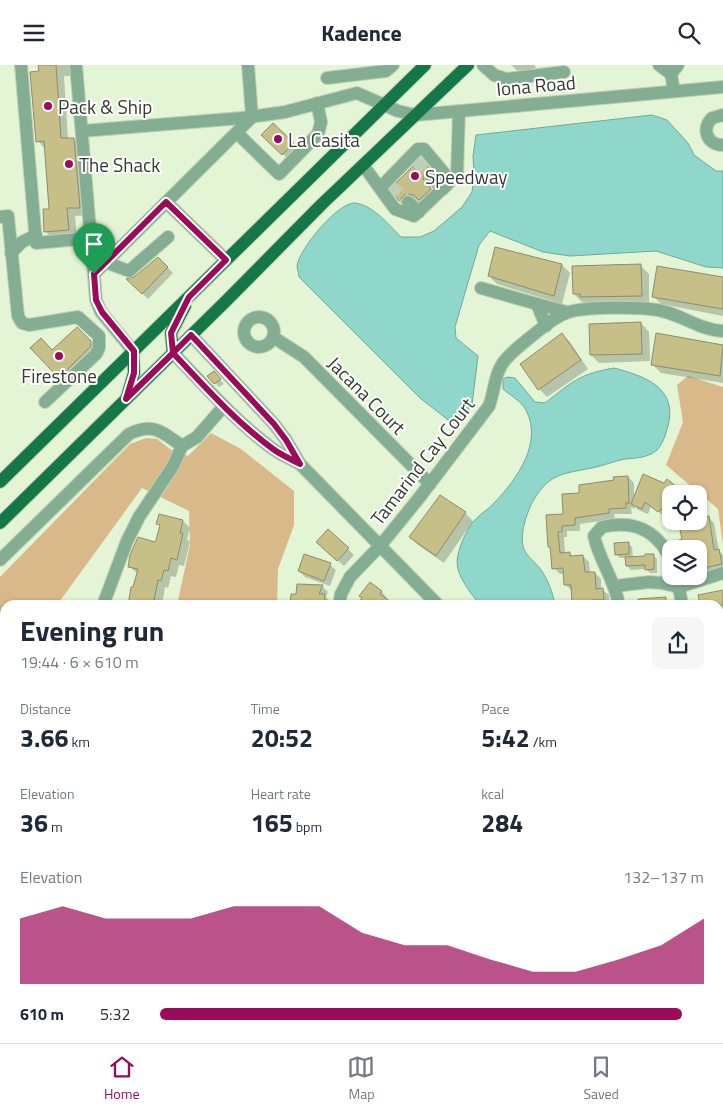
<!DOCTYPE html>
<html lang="en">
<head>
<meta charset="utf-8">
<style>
	body { margin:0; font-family:"Titillium Web",sans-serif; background:#f6f6f7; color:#1f2937; height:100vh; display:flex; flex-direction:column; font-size:19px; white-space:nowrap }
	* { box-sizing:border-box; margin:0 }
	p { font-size:16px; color:#747a83 }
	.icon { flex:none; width:28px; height:28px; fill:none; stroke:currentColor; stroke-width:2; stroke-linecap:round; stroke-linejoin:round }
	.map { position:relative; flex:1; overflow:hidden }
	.sheet { position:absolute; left:0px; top:535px; width:724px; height:444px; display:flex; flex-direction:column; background:#fff; border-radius:15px 15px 0 0; box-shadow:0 1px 4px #0004 }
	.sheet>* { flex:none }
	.buttons { position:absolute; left:662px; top:420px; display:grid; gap:10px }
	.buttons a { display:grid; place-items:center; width:45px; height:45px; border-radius:10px; background:#fff; box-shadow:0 1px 4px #0004; font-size:25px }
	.pin { position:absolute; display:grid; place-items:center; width:42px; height:42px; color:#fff; margin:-51px -21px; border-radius:50% 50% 50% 0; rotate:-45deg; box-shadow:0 0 5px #0007 }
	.pin .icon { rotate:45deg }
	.round { display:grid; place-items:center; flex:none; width:52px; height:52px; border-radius:10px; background:#f6f6f7 }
	.head { display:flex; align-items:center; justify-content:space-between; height:85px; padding:0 20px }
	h1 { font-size:28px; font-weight:700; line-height:38px }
	.figures { display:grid; grid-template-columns:repeat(3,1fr); gap:8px; height:85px; padding:5px 20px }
	.figures div { display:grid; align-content:center }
	.figures b { font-size:25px; font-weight:700 }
	.figures small { font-size:14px; font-weight:400 }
	.figures p { font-size:14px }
	.chart { height:140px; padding:10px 20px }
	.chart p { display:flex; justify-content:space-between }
	.chart svg { width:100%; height:90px; margin-top:5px; fill:#9c0b59; opacity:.7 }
	ul { padding:0 20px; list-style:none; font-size:16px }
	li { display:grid; grid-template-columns:80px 60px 1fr; align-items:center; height:38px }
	li i { height:12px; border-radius:6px; background:#9c0b59 }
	header { display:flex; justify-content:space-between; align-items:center; height:65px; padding:0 20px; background:#fff; font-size:22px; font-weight:700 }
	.tabs { display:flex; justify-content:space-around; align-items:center; height:70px; border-top:1px solid #e0e1e3; background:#fff; font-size:14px; color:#747a83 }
	.tabs a { display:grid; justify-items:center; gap:2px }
	.tabs .selected { color:#9c0b59 }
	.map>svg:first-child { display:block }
	.green { fill:#d9b88a }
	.water { fill:#8ed7ca; stroke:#73a89b }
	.shadow { fill:#0003 }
	.building { fill:#c6c088; stroke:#8e8b6c }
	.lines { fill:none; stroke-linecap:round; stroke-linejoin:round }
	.minor-tunnel { stroke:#c1d0b4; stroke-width:12; stroke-dasharray:12 6; stroke-linecap:butt }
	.minor-casing { stroke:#c1d0b4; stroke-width:14 }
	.major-casing { stroke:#c1d0b4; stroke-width:14 }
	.minor { stroke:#84ae93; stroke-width:12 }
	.major { stroke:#157748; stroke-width:12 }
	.route-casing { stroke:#fff; stroke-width:10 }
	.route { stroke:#9c0b59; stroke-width:6 }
	.poi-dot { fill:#9c0b59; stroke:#fff; stroke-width:2 }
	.labels { text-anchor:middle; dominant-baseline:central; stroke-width:4; stroke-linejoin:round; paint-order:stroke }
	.street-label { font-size:19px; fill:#343a2e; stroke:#fff }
	.poi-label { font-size:19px; fill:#343a2e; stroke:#fff; text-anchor:start }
</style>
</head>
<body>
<header><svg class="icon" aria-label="menu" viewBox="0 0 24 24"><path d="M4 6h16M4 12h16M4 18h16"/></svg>Kadence<svg class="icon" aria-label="search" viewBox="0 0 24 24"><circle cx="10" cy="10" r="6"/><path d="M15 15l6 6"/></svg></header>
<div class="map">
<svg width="723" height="978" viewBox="0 0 723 978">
	<rect width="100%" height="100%" fill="#e4f5d5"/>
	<!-- green -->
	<g class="green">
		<polygon points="688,311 723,322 723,479 718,444 666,400 683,357 677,320"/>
		<polygon points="211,368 241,384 294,426 294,460 278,504 277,540 177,540 190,480 189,446 142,423 57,540 5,540 5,682 0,692 0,512 130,379 146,373 157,374 170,384 188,391"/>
		<polygon points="723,631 723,901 719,902 719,632"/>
	</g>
	<!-- water -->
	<g class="water">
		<path d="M652,50L667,55L688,78L694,90L716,106H723V203L706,202L656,186L570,191L543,187L490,166L479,180L455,262L456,273L478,291L472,340L456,358H452L420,333L299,212C299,209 297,204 297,201C299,184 338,137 355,138C373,140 389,160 401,172H420L434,166L462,142L472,127L474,109L473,91L476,70Z"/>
		<path d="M614,303C644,311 678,322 668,361C666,368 663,379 657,385C648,393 636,393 625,394C614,396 603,401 592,403C561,409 547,409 531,440C526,451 520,469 523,481C525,491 536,497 541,505C548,515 553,528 555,540H480C471,528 457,512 457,497C457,486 467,462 475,455C481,448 489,444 495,437C517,414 543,378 526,345C522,337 510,330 503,324V314L507,312L515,313L535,337L545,338C572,317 579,309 614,303Z"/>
		<polygon points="723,689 723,901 719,902 719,700"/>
		<polygon points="0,834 5,835 5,912 0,911"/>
		<polygon points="51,974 519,974 513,978 53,978"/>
		<polygon points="548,974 658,974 657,978 556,978"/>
	</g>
	<!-- shadow -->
	<g class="shadow">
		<polygon points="39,0 75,0 76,11 64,11 68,74 74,74 82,82 88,150 75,151 77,172 53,174 45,166 50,145 46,85 38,76"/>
		<polygon points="511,0 534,0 536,2 528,9 522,10"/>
		<polygon points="273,60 299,85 289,95 263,70"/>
		<polygon points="429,103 437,113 433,115 431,123 438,132 424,138 414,137 408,144 392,124"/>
		<polygon points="158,193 173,208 148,234 129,215 135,213"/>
		<polygon points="562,200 570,208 562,239 497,219 489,211"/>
		<polygon points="641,201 649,209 649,239 589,240 586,237 582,237 574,229"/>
		<polygon points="723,213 723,251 661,239 653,231"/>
		<polygon points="641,258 649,267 650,296 599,298 591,290"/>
		<polygon points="77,264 98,286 68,320 32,283 52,287"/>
		<polygon points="562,269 570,277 588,304 547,332 539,324"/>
		<polygon points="657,270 723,282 723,318 661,308 653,300"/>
		<polygon points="214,308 224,319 219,322 209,311"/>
		<polygon points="644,411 683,428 685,425 690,429 671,429 671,453 667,449 665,452 651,441 648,449 638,445 635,441 635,444 631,442 632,449 614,449 615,454 580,459 580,466 567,466 567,472 564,472 565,489 570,488 573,492 583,491 589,497 590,508 595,508 601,514 601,524 609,530 609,540 576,540 574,537 571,525 565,519 565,509 560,509 554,503 552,483 549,481 565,450 581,429 628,412 634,418 634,435"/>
		<polygon points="465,448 473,456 444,498 418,480 410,472"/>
		<polygon points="708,452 714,458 719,486 723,490 723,506 711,508 708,505 699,507 699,484 683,475 680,460 675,456 699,456 699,454"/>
		<polygon points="183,456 190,463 187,474 190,477 184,501 179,500 176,512 171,511 168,523 165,522 162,540 129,540 138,509 129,501 156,478 161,462 158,459"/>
		<polygon points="628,478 632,482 633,493 653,490 657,494 657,508 650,508 646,504 631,505 627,501 627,493 620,493 616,489"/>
		<polygon points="324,483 348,484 354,490 344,501"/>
		<polygon points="330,500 336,505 330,521 305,512 299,506"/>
		<polygon points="371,518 382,527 387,533 386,534 393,540 358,540"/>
		<polygon points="322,521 328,527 326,532 330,536 330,540 295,540 292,537 298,530"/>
		<polygon points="723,526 723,582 719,583 719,540 701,540"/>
		<polygon points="665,534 671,540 636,540 636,539 650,538"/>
		<polygon points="5,733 5,760 0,755 0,745 4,741 0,737"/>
		<polygon points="5,767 5,820 0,816 0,773"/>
		<polygon points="723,923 723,974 722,974 719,971 719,924"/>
		<polygon points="5,932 5,974 16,974 15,978 0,978 0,933"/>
		<polygon points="683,974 705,974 706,978 683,978"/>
	</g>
	<!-- building -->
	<g class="building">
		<polygon points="38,0 56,0 61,73 74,73 80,143 67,143 69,165 44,167 43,144 49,144 44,76 36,77 30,7 39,6"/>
		<polygon points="273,58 294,78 282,90 261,70"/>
		<polygon points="421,93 430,104 425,107 423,114 431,124 419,135 414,130 406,129 402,132 400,137 390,124"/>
		<polygon points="495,182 562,199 554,231 488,211"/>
		<polygon points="158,192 168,202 142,229 126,214 134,212"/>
		<polygon points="641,199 642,231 580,232 580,229 573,229 572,201"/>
		<polygon points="657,201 723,212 723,244 652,232"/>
		<polygon points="641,257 642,289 590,290 589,259"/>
		<polygon points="77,262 91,276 91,281 59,313 30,283 41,273 52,285"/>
		<polygon points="562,268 581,295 538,325 520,299"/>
		<polygon points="656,268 723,280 720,311 651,300"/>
		<polygon points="214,306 221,314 214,319 207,311"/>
		<polygon points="643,409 664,418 667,414 686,429 671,429 671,453 661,444 658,447 645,437 642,444 631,439"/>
		<polygon points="628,411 629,439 626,437 626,443 609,444 609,448 575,453 575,460 562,461 562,467 558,467 560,488 570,487 570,491 583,490 585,507 595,507 596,524 603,523 604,535 592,535 592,540 575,540 575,538 572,538 571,520 564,520 563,503 552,504 550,482 548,482 546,450 563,449 562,429 579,428 579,420 614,415 613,412"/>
		<polygon points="440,430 466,447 436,491 409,472"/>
		<polygon points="159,449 183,455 180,468 183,468 177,495 171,493 168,506 164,505 161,516 158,515 153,540 128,540 131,522 133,522 138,504 128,502 130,490 138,472 155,477 156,475 160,460 156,459"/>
		<polygon points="709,451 714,485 719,484 722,499 704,503 703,499 699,500 699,484 681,484 679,475 682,474 678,456 699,456 699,453"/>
		<polygon points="328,464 349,483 337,496 316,477"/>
		<polygon points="629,477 629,489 615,490 614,478"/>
		<polygon points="304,489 331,498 324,516 298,506"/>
		<polygon points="645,489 654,489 654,504 645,505 645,500 626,501 625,492 645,491"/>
		<polygon points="370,517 382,526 380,529 395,540 356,540 362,533 359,531"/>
		<polygon points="297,519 323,520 319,529 325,529 324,539 290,537 291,529 296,529"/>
		<polygon points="723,525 723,540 700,540 698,530"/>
		<polygon points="666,532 666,540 638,540 638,534"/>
	</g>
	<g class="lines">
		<!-- minor-tunnel -->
		<g class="minor-tunnel">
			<polyline points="416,95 431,112"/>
			<polyline points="390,120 408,137"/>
		</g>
		<!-- minor casing -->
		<g class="minor-casing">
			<g id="minor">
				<polyline points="21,0 36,178 91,173"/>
				<polyline points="76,0 96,235 101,247 133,286"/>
				<polyline points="483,0 494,10 506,14 564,7"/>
				<polyline points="659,0 671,9"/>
				<polyline points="327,13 386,6 393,0"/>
				<polyline points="674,26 671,9 678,0"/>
				<path d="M723,50L712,53C701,64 707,80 723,80"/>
				<polyline points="82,66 242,53 285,47 357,28 398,46 416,50 723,22"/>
				<polyline points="237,68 279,109 318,69 321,57 317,38"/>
				<polyline points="363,100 395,144 414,151 457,110 459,46"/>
				<polyline points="431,112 443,124"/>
				<polyline points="380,123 418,84 424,84 444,108 446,121"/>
				<polyline points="166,137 226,195"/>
				<polyline points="408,137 419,147"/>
				<polyline points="0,152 8,151 18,251 22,258 29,260 78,252 99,271 99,283 96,289 45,337"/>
				<polyline points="11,188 22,177 36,170"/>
				<polyline points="105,197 129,206 168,172"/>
				<polyline points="94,209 252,52 248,0"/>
				<polyline points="481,223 537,239 546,261"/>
				<polyline points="537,239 567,247"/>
				<circle cx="259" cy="267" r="15"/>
				<polyline points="191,270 274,359 286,375 300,399 438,540"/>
				<polyline points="273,272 304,292 430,419"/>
				<path d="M173,288C205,321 236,357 273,384C281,390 291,394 300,399"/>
				<path d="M0,495L129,369C153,357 163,367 182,381"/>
				<polyline points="677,511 682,540"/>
				<polyline points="615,521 649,517 661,518 679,522 723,508"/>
				<polyline points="103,540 127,476 139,452 173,401 182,381 197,372 224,341"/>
				<path d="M339,540L341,529L350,512L380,481L419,433L489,341C494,328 494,313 501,301C507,290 519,282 528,274C540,265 552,253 566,248C583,241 638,242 658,245C681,249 699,265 723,266"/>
				<path d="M619,540C615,515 599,495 594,471L602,462C634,455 657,465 671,495"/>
				<polyline points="719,625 723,624"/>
			</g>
		</g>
		<!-- major casing -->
		<g class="major-casing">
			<g id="major">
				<polyline points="173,288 171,268 185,241"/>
				<polyline points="127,332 134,308 133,286"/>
				<polyline points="0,417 425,0"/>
				<polyline points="0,458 225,237 322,139 468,0"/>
			</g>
		</g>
		<!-- minor -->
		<use href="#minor" class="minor"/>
		<!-- major -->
		<use href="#major" class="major"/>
	</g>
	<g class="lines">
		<!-- route casing -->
		<g class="route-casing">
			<path id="route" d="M94,209L96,235L102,247L134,286V308L126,334L173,288C204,321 236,357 273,384C281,390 291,394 300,399L286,375L274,359L191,270L173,288L171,268L189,232L226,195L166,137L94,209"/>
		</g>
		<!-- route -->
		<use href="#route" class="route"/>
	</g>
	<!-- markers -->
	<g class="poi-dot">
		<circle cx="48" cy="41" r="5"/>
		<circle cx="278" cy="74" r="5"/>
		<circle cx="69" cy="99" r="5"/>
		<circle cx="415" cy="111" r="5"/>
		<circle cx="59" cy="291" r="5"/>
	</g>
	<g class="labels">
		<!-- street labels -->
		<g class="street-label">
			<text transform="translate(536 20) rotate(-5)">Iona Road</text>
			<text transform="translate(367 330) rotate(45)">Jacana Court</text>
			<text transform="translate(422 396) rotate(-52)">Tamarind Cay Court</text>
		</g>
		<!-- poi labels -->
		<g class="poi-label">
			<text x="58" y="41">Pack &amp; Ship</text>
			<text x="288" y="74">La Casita</text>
			<text x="79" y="99">The Shack</text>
			<text x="425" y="111">Speedway</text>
			<text x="59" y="310" text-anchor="middle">Firestone</text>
		</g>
	</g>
</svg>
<div class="buttons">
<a><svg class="icon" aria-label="locate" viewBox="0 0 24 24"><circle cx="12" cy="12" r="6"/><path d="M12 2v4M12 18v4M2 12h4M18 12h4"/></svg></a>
<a><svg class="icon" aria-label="layers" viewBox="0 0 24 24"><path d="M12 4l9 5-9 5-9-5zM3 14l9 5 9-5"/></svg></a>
</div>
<div class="pin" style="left:94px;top:209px;background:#1e9e55"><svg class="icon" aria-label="arrive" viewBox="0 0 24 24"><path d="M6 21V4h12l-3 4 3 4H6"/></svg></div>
<section class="sheet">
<div class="head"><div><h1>Evening run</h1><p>19:44 · 6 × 610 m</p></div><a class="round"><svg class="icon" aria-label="share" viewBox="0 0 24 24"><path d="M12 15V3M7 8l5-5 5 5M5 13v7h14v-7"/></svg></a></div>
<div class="figures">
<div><p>Distance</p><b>3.66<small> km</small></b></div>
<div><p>Time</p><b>20:52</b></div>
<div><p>Pace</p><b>5:42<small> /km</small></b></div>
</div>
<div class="figures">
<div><p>Elevation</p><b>36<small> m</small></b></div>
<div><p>Heart rate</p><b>165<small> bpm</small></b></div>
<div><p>kcal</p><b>284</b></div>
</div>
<div class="chart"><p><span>Elevation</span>132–137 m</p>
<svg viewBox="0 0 160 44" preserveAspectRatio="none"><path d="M0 44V12L10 6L20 12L30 12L40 12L50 6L60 6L70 6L80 19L90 25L100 25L110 32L120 38L130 38L140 32L150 25L160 12V44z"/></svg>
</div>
<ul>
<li><b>610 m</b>5:32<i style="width:96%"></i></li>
</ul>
</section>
</div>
<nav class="tabs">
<a class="selected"><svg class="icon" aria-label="home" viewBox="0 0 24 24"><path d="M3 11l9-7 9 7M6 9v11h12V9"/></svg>Home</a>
<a><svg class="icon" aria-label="map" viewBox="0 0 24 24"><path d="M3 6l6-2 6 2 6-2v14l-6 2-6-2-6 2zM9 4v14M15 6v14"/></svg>Map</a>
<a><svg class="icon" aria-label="saved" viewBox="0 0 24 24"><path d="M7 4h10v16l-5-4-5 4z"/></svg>Saved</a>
</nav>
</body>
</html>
